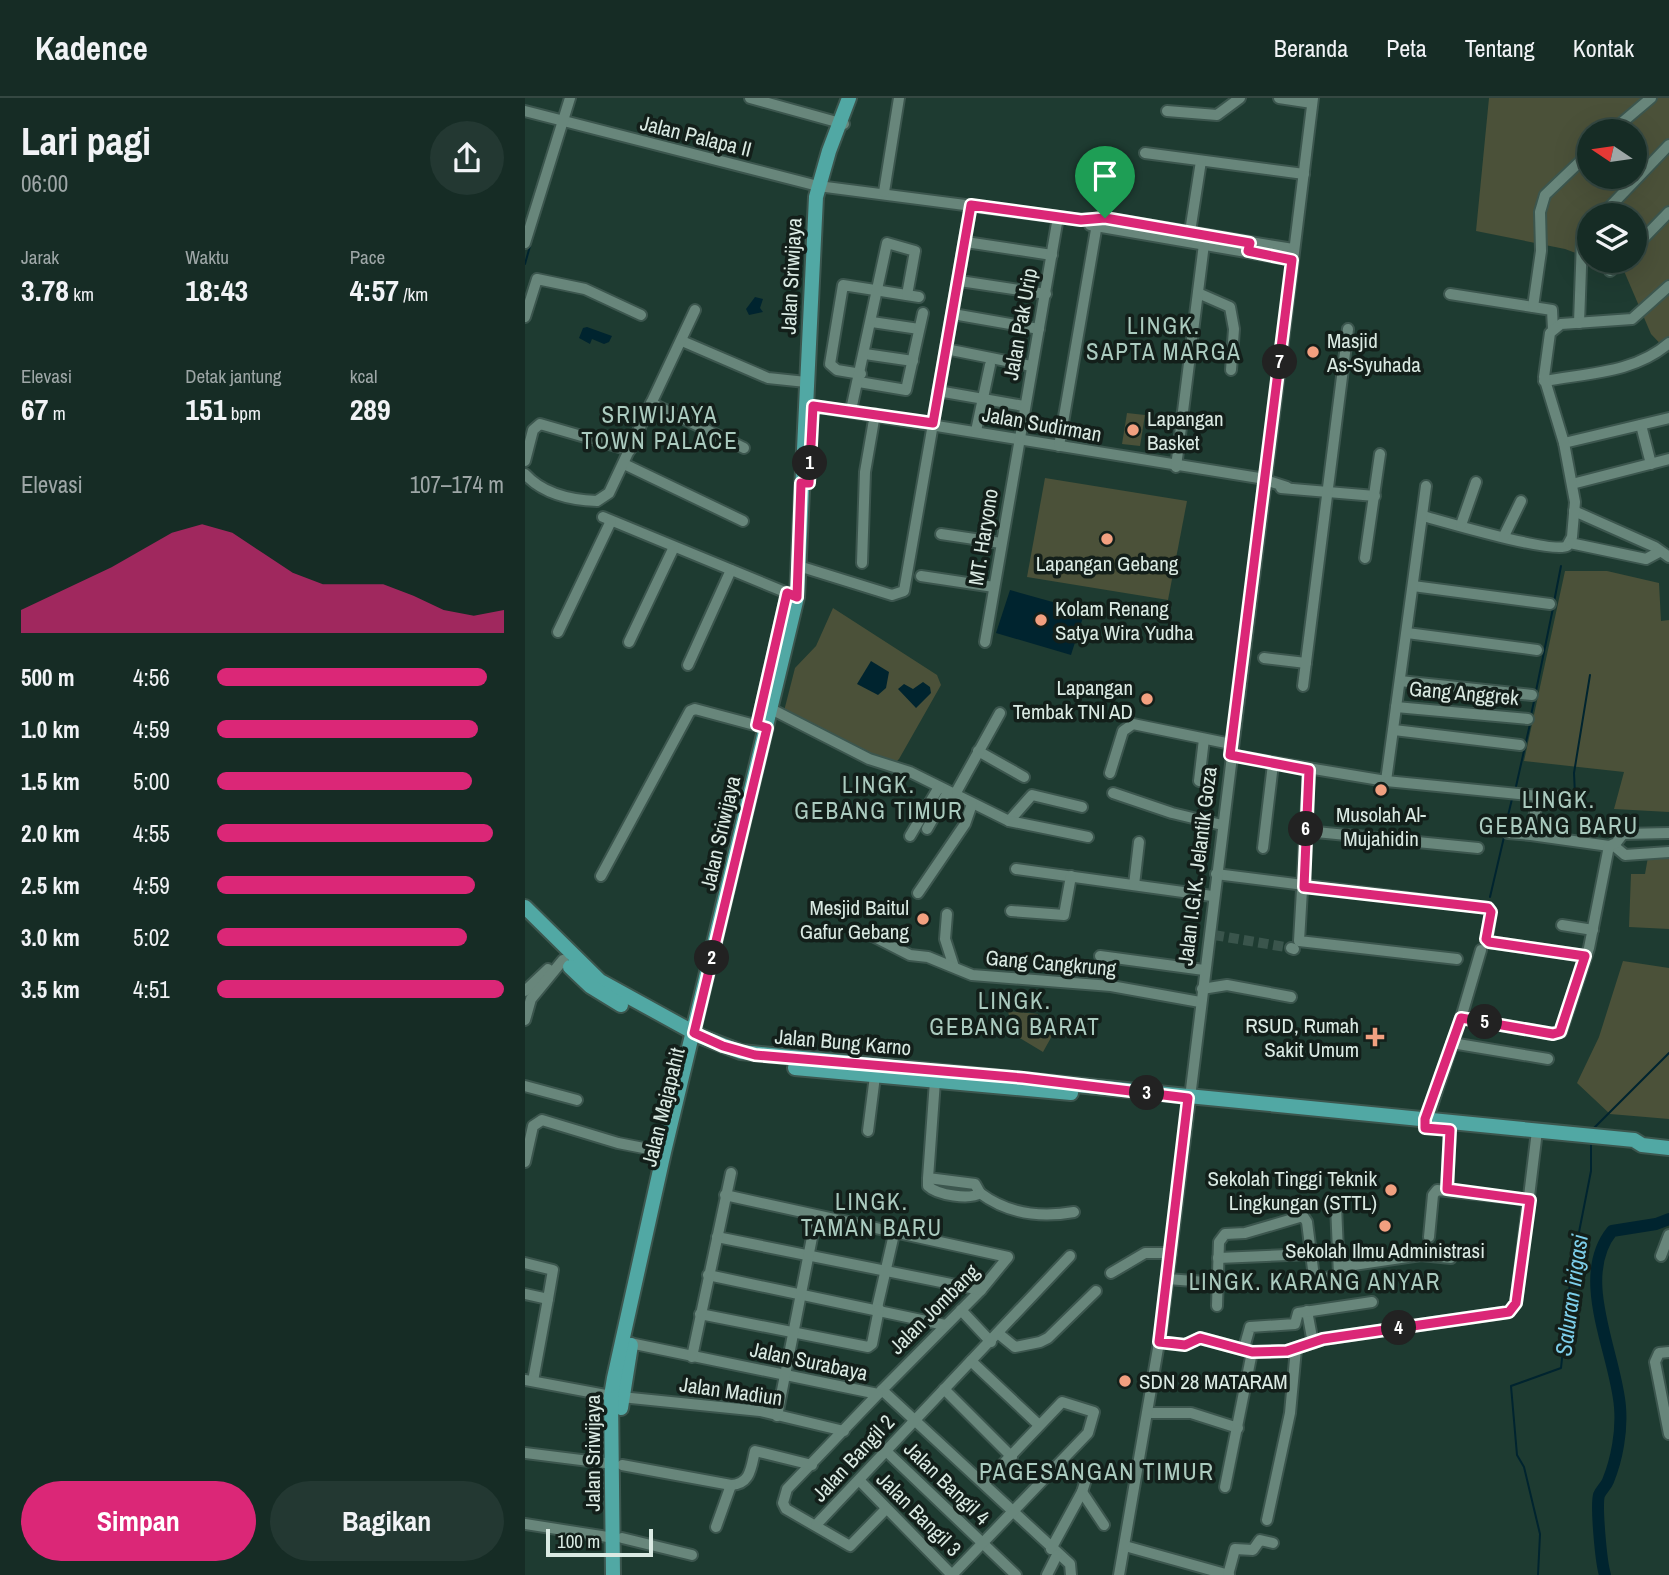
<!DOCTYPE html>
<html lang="id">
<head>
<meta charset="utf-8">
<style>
	body { margin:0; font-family:"Archivo Narrow",sans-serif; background:#233832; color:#f1f3f6; height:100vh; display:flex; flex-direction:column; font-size:26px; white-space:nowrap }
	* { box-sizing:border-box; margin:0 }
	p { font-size:23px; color:#9ea7a7 }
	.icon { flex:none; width:38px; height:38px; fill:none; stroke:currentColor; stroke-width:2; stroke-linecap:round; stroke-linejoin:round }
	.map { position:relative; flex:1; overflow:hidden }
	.sheet { display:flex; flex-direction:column; background:#162c25; width:525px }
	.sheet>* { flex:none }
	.needle { width:46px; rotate:283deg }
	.tools { position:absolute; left:1052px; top:21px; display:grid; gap:14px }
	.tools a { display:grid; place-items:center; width:70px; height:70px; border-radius:50%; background:#162c25; box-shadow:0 7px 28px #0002,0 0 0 2px #354842; font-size:35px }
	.scale { position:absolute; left:21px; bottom:18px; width:107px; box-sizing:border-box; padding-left:7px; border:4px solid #daeae3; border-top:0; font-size:19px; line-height:24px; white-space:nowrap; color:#daeae3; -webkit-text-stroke:5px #131f1a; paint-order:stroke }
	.pin { position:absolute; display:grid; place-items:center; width:60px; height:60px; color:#fff; margin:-72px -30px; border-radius:50% 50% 50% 0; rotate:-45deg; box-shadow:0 0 7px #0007 }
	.pin .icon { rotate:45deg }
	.km { position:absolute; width:35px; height:35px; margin:-18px; border-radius:50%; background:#222; color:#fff; font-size:19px; line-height:35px; text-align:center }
	.round { display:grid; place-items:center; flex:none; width:74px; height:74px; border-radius:37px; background:#233832 }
	.overview { display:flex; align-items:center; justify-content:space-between; height:119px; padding:0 21px }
	h1 { font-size:38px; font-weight:700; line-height:52px }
	.figures { display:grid; grid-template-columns:repeat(3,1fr); gap:10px; height:119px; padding:7px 21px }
	.figures div { display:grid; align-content:center }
	.figures b { font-size:30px; font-weight:700 }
	.figures small { font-size:19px; font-weight:400 }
	.figures p { font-size:19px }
	.chart { height:196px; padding:14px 21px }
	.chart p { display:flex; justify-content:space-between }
	.chart svg { width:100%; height:126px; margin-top:7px; fill:#db2777; opacity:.7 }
	.cta { display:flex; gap:14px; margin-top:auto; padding:14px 21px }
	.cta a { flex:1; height:80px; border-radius:42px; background:#db2777; color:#fff; font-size:28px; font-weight:700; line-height:80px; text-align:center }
	.cta a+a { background:#233832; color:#f1f3f6 }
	ul { padding:0 21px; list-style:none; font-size:23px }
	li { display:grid; grid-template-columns:112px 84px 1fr; align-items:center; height:52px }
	li i { height:18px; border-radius:9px; background:#db2777 }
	header { display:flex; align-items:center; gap:42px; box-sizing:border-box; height:98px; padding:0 35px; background:#162c25; border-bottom:2px solid #354842 }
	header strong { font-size:33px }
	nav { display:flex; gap:38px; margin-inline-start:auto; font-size:24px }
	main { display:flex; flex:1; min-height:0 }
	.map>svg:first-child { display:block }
	.green { fill:#4b5139; fill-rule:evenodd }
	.water { fill:#00242f }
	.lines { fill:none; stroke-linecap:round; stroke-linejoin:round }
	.stream { stroke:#00242f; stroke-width:2 }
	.river { stroke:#00242f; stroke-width:12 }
	.minor-tunnel { stroke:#3a554c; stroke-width:10; stroke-dasharray:10 5; stroke-linecap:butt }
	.minor-casing { stroke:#3c564e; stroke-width:14 }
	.major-casing { stroke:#3c564e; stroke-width:18 }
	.minor { stroke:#68867b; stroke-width:10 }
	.major { stroke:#51a8a4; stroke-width:14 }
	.route-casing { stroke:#fff; stroke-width:14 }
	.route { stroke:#db2777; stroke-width:9 }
	.poi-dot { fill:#f2a080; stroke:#131f1a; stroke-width:2.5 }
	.labels { text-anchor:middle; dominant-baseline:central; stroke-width:7; stroke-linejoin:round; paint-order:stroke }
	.street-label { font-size:21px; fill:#daeae3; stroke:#131f1a }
	.poi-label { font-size:21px; fill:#daeae3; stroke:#131f1a; text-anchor:start }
	.neighbourhood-label { font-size:23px; letter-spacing:2px; fill:#abcbbf; stroke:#131f1a }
	.water-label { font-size:23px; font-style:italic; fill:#7dcfeb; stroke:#131f1a }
	.quarter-label { font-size:24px; letter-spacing:2px; fill:#abcbbf; stroke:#131f1a }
</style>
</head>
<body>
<header>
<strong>Kadence</strong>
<nav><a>Beranda</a><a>Peta</a><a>Tentang</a><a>Kontak</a></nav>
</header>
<main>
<section class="sheet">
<div class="overview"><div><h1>Lari pagi</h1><p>06:00</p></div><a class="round"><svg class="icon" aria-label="share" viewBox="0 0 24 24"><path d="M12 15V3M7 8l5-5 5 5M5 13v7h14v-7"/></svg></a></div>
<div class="figures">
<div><p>Jarak</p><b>3.78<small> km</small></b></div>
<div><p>Waktu</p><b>18:43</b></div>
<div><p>Pace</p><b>4:57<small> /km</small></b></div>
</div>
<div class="figures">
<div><p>Elevasi</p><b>67<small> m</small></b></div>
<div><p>Detak jantung</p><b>151<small> bpm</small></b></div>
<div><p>kcal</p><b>289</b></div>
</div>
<div class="chart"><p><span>Elevasi</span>107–174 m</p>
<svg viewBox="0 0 160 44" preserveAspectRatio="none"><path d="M0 44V36L10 31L20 26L30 21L40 15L50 9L60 6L70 9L80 16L90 23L100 27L110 27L120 27L130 31L140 36L150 38L160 36V44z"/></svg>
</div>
<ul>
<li><b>500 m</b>4:56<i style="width:94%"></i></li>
<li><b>1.0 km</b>4:59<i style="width:91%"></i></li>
<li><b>1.5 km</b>5:00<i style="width:89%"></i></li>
<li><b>2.0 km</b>4:55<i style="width:96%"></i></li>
<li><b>2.5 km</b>4:59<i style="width:90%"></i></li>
<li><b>3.0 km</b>5:02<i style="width:87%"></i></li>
<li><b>3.5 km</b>4:51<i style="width:100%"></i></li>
</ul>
<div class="cta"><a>Simpan</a><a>Bagikan</a></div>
</section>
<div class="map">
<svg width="1144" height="1477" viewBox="0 0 1144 1477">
	<rect width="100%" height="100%" fill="#1e3b31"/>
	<!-- green -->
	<g class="green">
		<path d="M964,0H1144V255L1126,236L1099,173L1072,163H1110V117H1064V160L1040,151L951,133ZM1064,33H1110V79H1064Z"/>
		<polygon points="602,315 620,317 615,348 597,346"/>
		<polygon points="520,380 662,403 643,502 502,479"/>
		<polygon points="1040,473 1082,473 1134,485 1136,523 1144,522 1144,714 1089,711 1099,674 999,663"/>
		<polygon points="308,510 412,577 416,587 374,661 368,667 258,617 270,570 291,548"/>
		<polygon points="1144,757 1144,831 1104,829 1106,776 1120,776 1123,759"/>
		<polygon points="1098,863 1144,870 1144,1021 1085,1016 1052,985 1074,939"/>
		<polygon points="483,913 513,916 512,933 528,936 518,954 488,936"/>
	</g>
	<!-- water -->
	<g class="water">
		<polygon points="230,199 238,201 235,210 238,214 224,217 221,211"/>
		<polygon points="62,229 87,238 84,244 79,246 67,241 65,246 54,240 58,230"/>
		<polygon points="485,492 560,513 546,557 471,535"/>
		<polygon points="346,563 364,574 361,590 353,597 332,586"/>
		<polygon points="398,584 405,589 406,595 391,610 373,591 379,586 388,591"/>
	</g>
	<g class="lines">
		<!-- stream -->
		<g class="stream">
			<polyline points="0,166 5,148"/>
			<polyline points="1029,504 1036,468"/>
			<polyline points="1011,593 1028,510"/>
			<polyline points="1006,617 1010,599"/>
			<polyline points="990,693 1005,626"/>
			<polyline points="1050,697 1049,675 1065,577"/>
			<polyline points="980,730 987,701"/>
			<polyline points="965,799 979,739"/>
			<polyline points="1068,1031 1144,955"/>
			<polyline points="1013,1477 1015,1436 999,1369 992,1357 986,1288 1036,1270 1046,1175 1066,1073 1066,1043"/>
		</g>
		<!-- river -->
		<path class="river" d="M1080,1477C1076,1464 1071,1408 1074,1397C1076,1392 1081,1388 1083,1383C1092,1361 1097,1333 1095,1309C1091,1256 1049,1180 1087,1133L1131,1126L1144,1121"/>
		<!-- minor-tunnel -->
		<polyline class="minor-tunnel" points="689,837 766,850"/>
		<!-- minor casing -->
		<g class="minor-casing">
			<g id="minor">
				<polyline points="225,0 319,26"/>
				<polyline points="754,0 787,5"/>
				<polyline points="0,13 293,88 556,122 580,120 768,151"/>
				<polyline points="642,13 692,17 715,0"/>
				<polyline points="1087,33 1126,0"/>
				<polyline points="620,55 779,76"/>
				<polyline points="359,94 374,0"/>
				<polyline points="1077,117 1144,47"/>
				<polyline points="565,127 767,162"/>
				<polyline points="665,134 676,63"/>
				<polyline points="441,144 527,157"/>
				<polyline points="0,145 45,0"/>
				<polyline points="1110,149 1144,114"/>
				<polyline points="1085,173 1095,163"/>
				<polyline points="435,183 521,196"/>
				<polyline points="673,195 705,209 709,231 706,272"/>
				<polyline points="925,196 1027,212 1028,231"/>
				<polyline points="1008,209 1016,153 1015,114 1020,97 1064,55"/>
				<polyline points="428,216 514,231"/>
				<polyline points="0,219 12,181 60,191 116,217"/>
				<polyline points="347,224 394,231"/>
				<polyline points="1054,225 1057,142 1064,130"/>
				<polyline points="157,243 243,280 281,284"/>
				<polyline points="421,251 506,268"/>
				<polyline points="340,256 388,263"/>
				<polyline points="336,276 312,272 305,266 318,187 394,199"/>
				<path d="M1019,283C1063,275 1110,275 1144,245"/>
				<polyline points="334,284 381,292 398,215"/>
				<polyline points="413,293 499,308"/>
				<polyline points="126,305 219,350"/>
				<polyline points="288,308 734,380 762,389"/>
				<polyline points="326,312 362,145 390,153 382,197"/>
				<polyline points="1116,327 1126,366"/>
				<polyline points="451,333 465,267"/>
				<polyline points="1039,345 1144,320"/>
				<polyline points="534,348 573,120"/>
				<polyline points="0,363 8,332 15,326 105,352"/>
				<polyline points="99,366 218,423"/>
				<polyline points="651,369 679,146"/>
				<path d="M0,376C18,396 46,402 72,403L84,395L170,212"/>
				<polyline points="1047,386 1144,361"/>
				<polyline points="756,390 850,398"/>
				<polyline points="1049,413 1130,449 1144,459"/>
				<path d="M898,418C920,424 1028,456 1042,448L1047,439L1050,404L1039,345L1019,279L1025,235L1036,226L1107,221L1144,188"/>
				<polyline points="78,419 272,499"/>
				<polyline points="936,427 951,384"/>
				<polyline points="416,436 476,445"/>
				<polyline points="979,438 996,403"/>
				<polyline points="1045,445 1121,461 1134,454"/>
				<polyline points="840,460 855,356"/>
				<polyline points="337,465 340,374 350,316"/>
				<polyline points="280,470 367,497 379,493 446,107"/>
				<polyline points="396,478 469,489"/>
				<polyline points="888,488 1025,506"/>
				<polyline points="33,534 86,423"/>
				<polyline points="882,535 1012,552"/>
				<polyline points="104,544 149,449"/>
				<polyline points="460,544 533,119"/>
				<polyline points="739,560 781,565"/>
				<polyline points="163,567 206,472"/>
				<polyline points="875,583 1007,597"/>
				<polyline points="778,588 823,231"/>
				<polyline points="871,609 1003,621"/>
				<polyline points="246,611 344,661 385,674 484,723 507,697 557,709"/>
				<polyline points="232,627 262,495"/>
				<polyline points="869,632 995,647"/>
				<polyline points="453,653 499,679"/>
				<polyline points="705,657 861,683 901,388"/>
				<polyline points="784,672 774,843 932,861"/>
				<polyline points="585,675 598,633 608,626 706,646"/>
				<polyline points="674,683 679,641"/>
				<polyline points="861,683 1013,698 1006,737 1084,748"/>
				<polyline points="588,695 647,715 697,727"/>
				<polyline points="429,698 475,615"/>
				<polyline points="1013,698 1045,699"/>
				<polyline points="484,723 563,739"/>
				<polyline points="402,731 423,694"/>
				<polyline points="781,733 953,750"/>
				<polyline points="983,735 1006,737"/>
				<polyline points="385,738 414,689"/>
				<polyline points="1088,747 1100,757 1144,754"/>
				<polyline points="738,750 748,666"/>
				<polyline points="491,771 687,798"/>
				<polyline points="691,776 963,810 966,814 962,841 964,844 1060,858"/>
				<polyline points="76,778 165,613 170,611 241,630"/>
				<polyline points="609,787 614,744"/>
				<polyline points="393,795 440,726 447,706"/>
				<polyline points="486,813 539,817 546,778"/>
				<polyline points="422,816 420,841 429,869"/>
				<polyline points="1037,827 1068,832"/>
				<polyline points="340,834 385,857 403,859 447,877 586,888 675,904"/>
				<polyline points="766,850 769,851"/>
				<polyline points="575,858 679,872"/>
				<polyline points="677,891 702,887 766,899"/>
				<polyline points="0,893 23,871"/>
				<polyline points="936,920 956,852"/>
				<polyline points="0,922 6,901 38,862"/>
				<polyline points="927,945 1023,961"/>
				<polyline points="0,988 52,1002"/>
				<polyline points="900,1029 936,920 1028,936 1036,934 1064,850 1084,748 1091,745 1098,736 1144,735"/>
				<polyline points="343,1033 350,978"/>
				<polyline points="0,1064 8,1028 17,1022 93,1045 139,1054"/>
				<path d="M403,1080L450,1086L455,1095C445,1102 412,1097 403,1088V1080L410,983"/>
				<polyline points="922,1091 925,1032"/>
				<path d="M455,1095C483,1116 515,1120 549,1114"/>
				<polyline points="200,1097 483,1159 456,1192 357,1292"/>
				<polyline points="192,1139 456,1192"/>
				<polyline points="904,1139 908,1097 912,1092 1005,1102"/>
				<polyline points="1136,1158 1144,1137"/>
				<polyline points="693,1160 786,1156"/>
				<polyline points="0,1165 28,1172 23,1201"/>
				<polyline points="815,1169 896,1157 926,1160"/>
				<polyline points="586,1175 620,1155 646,1155"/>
				<polyline points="183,1177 420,1227"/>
				<polyline points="643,1181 693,1185"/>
				<polyline points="0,1196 23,1201 8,1283"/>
				<polyline points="692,1208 694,1144 700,1136 720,1135 778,1118 782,1124 789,1179 792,1182 814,1177 811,1107"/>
				<polyline points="352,1210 369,1136"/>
				<polyline points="436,1212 466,1244"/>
				<polyline points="782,1213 788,1245"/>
				<polyline points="175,1216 343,1249 347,1246 354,1211"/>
				<polyline points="474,1236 490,1249 515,1244 523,1240 571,1193"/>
				<polyline points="100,1244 353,1296 357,1292 545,1466 546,1477"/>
				<polyline points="634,1244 660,1247 675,1240 727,1254 762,1253 798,1241 984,1214 991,1205 1012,1033"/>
				<polyline points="719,1250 725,1229 770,1226 773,1215 847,1204"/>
				<polyline points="1144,1254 1134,1255 1130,1264 1144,1336"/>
				<polyline points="167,1259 206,1075"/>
				<polyline points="446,1263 514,1327"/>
				<polyline points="0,1282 86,1298 235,1313 319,1333"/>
				<polyline points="419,1291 487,1359"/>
				<polyline points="353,1296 262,1391 258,1405 261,1411 325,1448 360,1412"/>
				<polyline points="624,1315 666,1315 713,1330"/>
				<polyline points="252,1318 291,1119"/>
				<polyline points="360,1352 491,1477"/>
				<polyline points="0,1355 88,1366"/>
				<path d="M97,1367L206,1387C226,1386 226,1369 230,1353L287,1367"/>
				<polyline points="334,1382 427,1477"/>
				<polyline points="700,1389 727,1254"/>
				<polyline points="557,1394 579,1427"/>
				<polyline points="742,1422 765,1315 771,1251"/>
				<polyline points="0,1426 89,1440"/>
				<polyline points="291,1427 545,1158"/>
				<polyline points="191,1429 206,1387"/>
				<polyline points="97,1440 167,1457"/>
				<polyline points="600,1448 704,1477"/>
				<polyline points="526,1451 557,1394 564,1372"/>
				<polyline points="427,1477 563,1335 569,1314 537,1304 459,1386"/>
				<polyline points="522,1477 532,1457"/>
				<polyline points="594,1477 637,1227 788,0"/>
				<polyline points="703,1477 710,1451 728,1452 735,1442 748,1445"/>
			</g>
		</g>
		<!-- major casing -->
		<g class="major-casing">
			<g id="major">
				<polyline points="0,809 75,883 177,939 216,954 1109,1042 1117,1047 1144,1050"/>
				<polyline points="45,869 65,888 96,907"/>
				<polyline points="270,970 546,995"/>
				<polyline points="96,1310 106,1247"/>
				<polyline points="88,1477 86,1298 89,1280 139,1054 272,499 291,99 304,53 324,0"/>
			</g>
		</g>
		<!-- minor -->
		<use href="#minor" class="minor"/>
		<!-- major -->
		<use href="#major" class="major"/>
	</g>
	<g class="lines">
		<!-- route casing -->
		<g class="route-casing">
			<polygon id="route" points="446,107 556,122 580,120 725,145 723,153 767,162 705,657 784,672 779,789 963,810 966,814 961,841 964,844 1060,858 1035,934 1028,936 936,920 900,1021 900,1030 925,1032 922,1091 1005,1102 991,1205 984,1214 798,1241 762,1253 727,1254 675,1240 660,1247 634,1244 663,1000 498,980 230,957 198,948 169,935 242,630 232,627 262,495 272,499 276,385 284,385 288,308 408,325"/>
		</g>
		<!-- route -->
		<use href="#route" class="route"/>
	</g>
	<!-- markers -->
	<g class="poi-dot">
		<circle cx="788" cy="254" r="7"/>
		<circle cx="608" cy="332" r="7"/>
		<circle cx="582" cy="441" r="7"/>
		<circle cx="516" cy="522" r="7"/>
		<circle cx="622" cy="601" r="7"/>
		<circle cx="856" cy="692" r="7"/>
		<circle cx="398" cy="821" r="7"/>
		<path d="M846.5 928.5h7v7h7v7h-7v7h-7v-7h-7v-7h7z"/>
		<circle cx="866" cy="1092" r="7"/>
		<circle cx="860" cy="1128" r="7"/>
		<circle cx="600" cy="1283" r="7"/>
	</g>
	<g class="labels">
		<!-- street labels -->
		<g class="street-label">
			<text transform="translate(171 38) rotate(14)">Jalan Palapa II</text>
			<text transform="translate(266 178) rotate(-87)">Jalan Sriwijaya</text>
			<text transform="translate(495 226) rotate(-80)">Jalan Pak Urip</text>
			<text transform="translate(517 326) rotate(10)">Jalan Sudirman</text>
			<text transform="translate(458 439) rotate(-81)">MT. Haryono</text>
			<text transform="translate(939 595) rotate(5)">Gang Anggrek</text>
			<text transform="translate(195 735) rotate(-77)">Jalan Sriwijaya</text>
			<text transform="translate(672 768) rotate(-83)">Jalan I.G.K. Jelantik Goza</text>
			<text transform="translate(526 865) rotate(5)">Gang Cangkrung</text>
			<text transform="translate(318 944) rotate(5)">Jalan Bung Karno</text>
			<text transform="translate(138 1009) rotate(-76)">Jalan Majapahit</text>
			<text transform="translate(409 1211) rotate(-45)">Jalan Jombang</text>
			<text transform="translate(284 1263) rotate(12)">Jalan Surabaya</text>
			<text transform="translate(206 1293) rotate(8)">Jalan Madiun</text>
			<text transform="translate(67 1355) rotate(-90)">Jalan Sriwijaya</text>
			<text transform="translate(328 1360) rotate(-47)">Jalan Bangil 2</text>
			<text transform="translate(422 1385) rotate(44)">Jalan Bangil 4</text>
			<text transform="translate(394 1416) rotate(45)">Jalan Bangil 3</text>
		</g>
		<!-- poi labels -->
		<g class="poi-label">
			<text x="802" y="242">Masjid<tspan x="802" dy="24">As-Syuhada</tspan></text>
			<text x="622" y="320">Lapangan<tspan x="622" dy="24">Basket</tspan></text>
			<text x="582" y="465" text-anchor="middle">Lapangan Gebang</text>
			<text x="530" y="510">Kolam Renang<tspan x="530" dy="24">Satya Wira Yudha</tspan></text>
			<text x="608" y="589" text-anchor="end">Lapangan<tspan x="608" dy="24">Tembak TNI AD</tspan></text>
			<text x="856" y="716" text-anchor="middle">Musolah Al-<tspan x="856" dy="24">Mujahidin</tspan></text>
			<text x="384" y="809" text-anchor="end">Mesjid Baitul<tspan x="384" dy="24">Gafur Gebang</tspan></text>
			<text x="834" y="927" text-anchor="end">RSUD, Rumah<tspan x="834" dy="24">Sakit Umum</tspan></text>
			<text x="852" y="1080" text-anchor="end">Sekolah Tinggi Teknik<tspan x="852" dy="24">Lingkungan (STTL)</tspan></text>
			<text x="860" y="1152" text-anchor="middle">Sekolah Ilmu Administrasi</text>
			<text x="614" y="1283">SDN 28 MATARAM</text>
		</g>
		<!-- neighbourhood labels -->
		<g class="neighbourhood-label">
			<text x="639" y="227">LINGK.<tspan x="639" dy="26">SAPTA MARGA</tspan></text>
			<text x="135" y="316">SRIWIJAYA<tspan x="135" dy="26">TOWN PALACE</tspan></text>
			<text x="354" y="686">LINGK.<tspan x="354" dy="26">GEBANG TIMUR</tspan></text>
			<text x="1034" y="701">LINGK.<tspan x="1034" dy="26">GEBANG BARU</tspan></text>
			<text x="490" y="902">LINGK.<tspan x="490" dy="26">GEBANG BARAT</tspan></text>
			<text x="347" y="1103">LINGK.<tspan x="347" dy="26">TAMAN BARU</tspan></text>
			<text x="790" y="1183">LINGK. KARANG ANYAR</text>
		</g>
		<!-- water labels -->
		<g class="water-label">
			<text transform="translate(1046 1197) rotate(-82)">Saluran irigasi</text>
		</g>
		<!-- quarter labels -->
		<g class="quarter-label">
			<text x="572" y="1373">PAGESANGAN TIMUR</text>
		</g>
	</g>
</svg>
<div class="tools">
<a><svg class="needle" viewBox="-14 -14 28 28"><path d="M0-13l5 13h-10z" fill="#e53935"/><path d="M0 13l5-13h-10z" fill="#9ea7a7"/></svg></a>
<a><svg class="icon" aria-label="layers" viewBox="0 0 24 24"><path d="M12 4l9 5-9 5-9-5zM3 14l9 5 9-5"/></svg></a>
</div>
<div class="scale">100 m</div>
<div class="pin" style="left:580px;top:120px;background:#1e9e55"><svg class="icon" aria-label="arrive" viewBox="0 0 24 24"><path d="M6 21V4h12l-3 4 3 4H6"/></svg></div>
<b class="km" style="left:285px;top:365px">1</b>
<b class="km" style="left:187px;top:860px">2</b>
<b class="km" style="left:622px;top:995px">3</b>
<b class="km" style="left:874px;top:1230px">4</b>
<b class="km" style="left:960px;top:924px">5</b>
<b class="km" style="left:781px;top:731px">6</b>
<b class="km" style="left:755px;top:264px">7</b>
</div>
</main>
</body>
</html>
